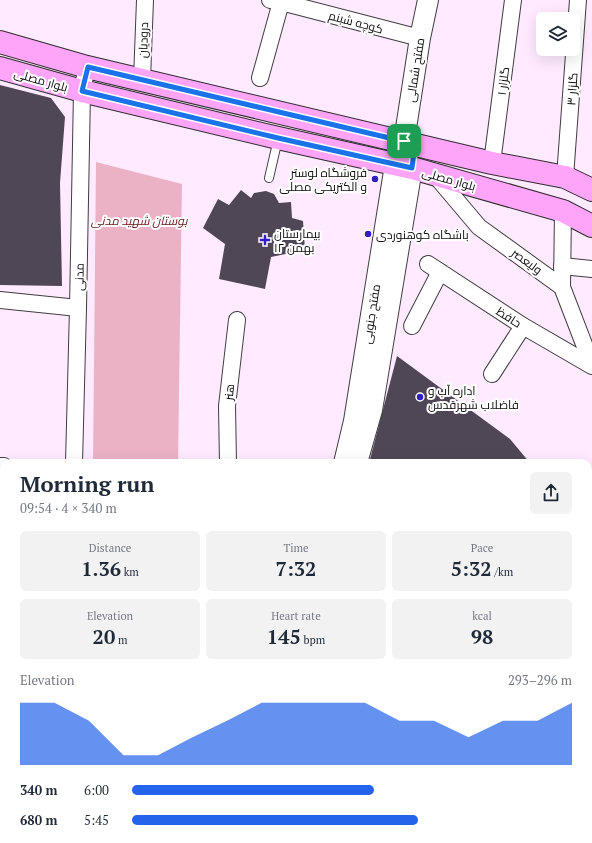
<!DOCTYPE html>
<html lang="en">
<head>
<meta charset="utf-8">
<style>
	body { margin:0; font-family:"PT Serif",Cairo,serif; background:#f2f2f3; color:#1f2937; height:100vh; display:flex; flex-direction:column; font-size:15px; white-space:nowrap }
	* { box-sizing:border-box; margin:0 }
	p { font-size:13px; color:#747a83 }
	.icon { flex:none; width:22px; height:22px; fill:none; stroke:currentColor; stroke-width:2; stroke-linecap:round; stroke-linejoin:round }
	.map { position:relative; flex:1; overflow:hidden }
	.drawer { position:absolute; left:0px; top:459px; width:592px; height:384px; display:flex; flex-direction:column; background:#fff; border-radius:12px 12px 0 0; box-shadow:0 4px 16px #0002 }
	.drawer>* { flex:none }
	.controls { position:absolute; left:536px; top:12px; display:grid; gap:8px }
	.controls a { display:grid; place-items:center; width:44px; height:44px; border-radius:6px; background:#fff; box-shadow:0 4px 16px #0002; font-size:20px }
	.pin { position:absolute; display:grid; place-items:center; width:34px; height:34px; color:#fff; margin:-17px; border-radius:8px; box-shadow:0 2px 6px #0006 }
	.round { display:grid; place-items:center; flex:none; width:42px; height:42px; border-radius:6px; background:#f2f2f3 }
	.summary { display:flex; align-items:center; justify-content:space-between; height:68px; padding:0 20px }
	h1 { font-size:22px; font-weight:600; line-height:30px }
	.figures { display:grid; grid-template-columns:repeat(3,1fr); gap:6px; height:68px; padding:4px 20px }
	.figures div { display:grid; align-content:center; border-radius:6px; background:#f2f2f3; text-align:center }
	.figures b { font-size:20px; font-weight:600 }
	.figures small { font-size:11px; font-weight:400 }
	.figures p { font-size:11px }
	.chart { height:112px; padding:8px 20px }
	.chart p { display:flex; justify-content:space-between }
	.chart svg { width:100%; height:72px; margin-top:4px; fill:#2563eb; opacity:.7 }
	ul { padding:0 20px; list-style:none; font-size:13px }
	li { display:grid; grid-template-columns:64px 48px 1fr; align-items:center; height:30px }
	li i { height:10px; border-radius:5px; background:#2563eb }
	.map>svg:first-child { display:block }
	.green { fill:#ebb2c6 }
	.building { fill:#4f4755 }
	.lines { fill:none; stroke-linecap:round; stroke-linejoin:round }
	.service-casing { stroke:#3e3e3e; stroke-width:10 }
	.minor-casing { stroke:#3e3e3e; stroke-width:18 }
	.tertiary-casing { stroke:#3e3e3e; stroke-width:22 }
	.secondary-casing { stroke:#2d2d2d; stroke-width:24 }
	.service { stroke:#fff; stroke-width:8 }
	.minor { stroke:#fff; stroke-width:16 }
	.tertiary { stroke:#fff; stroke-width:20 }
	.secondary { stroke:#ffa5f9; stroke-width:22 }
	.route-casing { stroke:#fff; stroke-width:8 }
	.route { stroke:#1a73e8; stroke-width:5 }
	.poi-dot { fill:#321ec1; stroke:#fff; stroke-width:1.5 }
	.labels { text-anchor:middle; dominant-baseline:central; stroke-width:4; stroke-linejoin:round; paint-order:stroke }
	.street-label { font-size:12px; fill:#0b0b0b; stroke:#fff }
	.poi-label { font-size:12px; fill:#0b0b0b; stroke:#fff; text-anchor:start }
	.park-label { font-size:12px; font-style:italic; fill:#65191c; stroke:#fff }
</style>
</head>
<body>
<div class="map">
<svg width="592" height="843" viewBox="0 0 592 843">
	<rect width="100%" height="100%" fill="#ffeaff"/>
	<!-- green -->
	<polygon class="green" points="96,162 182,184 178,463 93,463"/>
	<!-- building -->
	<g class="building">
		<polygon points="0,85 51,98 65,117 60,183 62,286 0,285"/>
		<polygon points="241,190 251,198 254,193 266,191 274,194 279,203 291,202 292,218 303,221 305,250 271,257 265,289 219,279 225,244 203,228 218,199 229,205"/>
		<polygon points="397,356 510,439 530,463 369,463"/>
	</g>
	<g class="lines">
		<!-- service casing -->
		<g class="service-casing">
			<polyline id="service" points="269,178 278,139"/>
		</g>
		<!-- minor casing -->
		<g class="minor-casing">
			<g id="minor">
				<polyline points="270,0 281,2 420,38"/>
				<polyline points="260,78 281,2"/>
				<polyline points="142,80 145,0"/>
				<polyline points="492,163 513,0"/>
				<polyline points="435,175 479,227 562,287 592,365"/>
				<polyline points="565,177 578,0"/>
				<polyline points="428,264 523,326 592,366"/>
				<polyline points="562,266 592,269"/>
				<polyline points="562,287 563,211"/>
				<polyline points="0,300 78,308"/>
				<polyline points="412,326 440,272"/>
				<polyline points="492,374 523,326"/>
				<polyline points="74,463 78,308 82,91 87,67"/>
				<polyline points="228,463 227,406 237,320"/>
				<polyline points="0,466 4,466"/>
				<polyline points="588,640 592,645"/>
				<polyline points="588,725 592,722"/>
				<polyline points="0,736 4,734"/>
				<polyline points="588,756 592,761"/>
				<polyline points="311,839 316,843"/>
				<polyline points="522,839 525,843"/>
				<polyline points="467,843 469,839"/>
			</g>
		</g>
		<!-- tertiary casing -->
		<g class="tertiary-casing">
			<g id="tertiary">
				<polyline points="404,141 420,38 428,0"/>
				<polyline points="358,459 372,410 412,168"/>
				<polyline points="344,463 354,421 395,165"/>
				<polyline points="213,843 215,839"/>
			</g>
		</g>
		<!-- secondary casing -->
		<g class="secondary-casing">
			<g id="secondary">
				<polyline points="0,42 87,67 492,163 565,177 592,190"/>
				<polyline points="0,68 82,91 278,138 412,168 563,211 592,226"/>
			</g>
		</g>
		<!-- service -->
		<use href="#service" class="service"/>
		<!-- minor -->
		<use href="#minor" class="minor"/>
		<!-- tertiary -->
		<use href="#tertiary" class="tertiary"/>
		<!-- secondary -->
		<use href="#secondary" class="secondary"/>
	</g>
	<g class="lines">
		<!-- route casing -->
		<g class="route-casing">
			<polygon id="route" points="88,67 415,144 412,168 278,138 82,91"/>
		</g>
		<!-- route -->
		<use href="#route" class="route"/>
	</g>
	<!-- markers -->
	<g class="poi-dot">
		<circle cx="375" cy="179" r="4"/>
		<circle cx="368" cy="234" r="4"/>
		<path d="M263 234h4v4h4v4h-4v4h-4v-4h-4v-4h4z"/>
		<circle cx="420" cy="397" r="4"/>
	</g>
	<g class="labels">
		<!-- street labels -->
		<g class="street-label">
			<text transform="translate(356 22) rotate(15)">کوچه شبنم</text>
			<text transform="translate(143 40) rotate(-88)">درودیان</text>
			<text transform="translate(415 70) rotate(-81)">مفتح شمالی</text>
			<text transform="translate(41 80) rotate(16)">بلوار مصلی</text>
			<text transform="translate(503 81) rotate(-83)">گلزار ۱</text>
			<text transform="translate(572 89) rotate(-86)">گلزار ۳</text>
			<text transform="translate(449 179) rotate(16)">بلوار مصلی</text>
			<text transform="translate(527 261) rotate(36)">ولیعصر</text>
			<text transform="translate(79 277) rotate(-89)">مدنی</text>
			<text transform="translate(371 314) rotate(-81)">مفتح جنوبی</text>
			<text transform="translate(509 317) rotate(33)">حافظ</text>
			<text transform="translate(229 392) rotate(-84)">هنر</text>
		</g>
		<!-- poi labels -->
		<g class="poi-label">
			<text x="367" y="172" text-anchor="end">فروشگاه لوستر<tspan x="367" dy="14">و الکتریکی مصلی</tspan></text>
			<text x="274" y="233">بیمارستان<tspan x="274" dy="14">۱۲ بهمن</tspan></text>
			<text x="376" y="234">باشگاه کوهنوردی</text>
			<text x="428" y="390">اداره آب و<tspan x="428" dy="14">فاضلاب شهرقدس</tspan></text>
		</g>
		<!-- park labels -->
		<g class="park-label">
			<text x="139" y="220">بوستان شهید مدنی</text>
		</g>
	</g>
</svg>
<div class="controls">
<a><svg class="icon" aria-label="layers" viewBox="0 0 24 24"><path d="M12 4l9 5-9 5-9-5zM3 14l9 5 9-5"/></svg></a>
</div>
<div class="pin" style="left:404px;top:141px;background:#1e9e55"><svg class="icon" aria-label="arrive" viewBox="0 0 24 24"><path d="M6 21V4h12l-3 4 3 4H6"/></svg></div>
<section class="drawer">
<div class="summary"><div><h1>Morning run</h1><p>09:54 · 4 × 340 m</p></div><a class="round"><svg class="icon" aria-label="share" viewBox="0 0 24 24"><path d="M12 15V3M7 8l5-5 5 5M5 13v7h14v-7"/></svg></a></div>
<div class="figures">
<div><p>Distance</p><b>1.36<small> km</small></b></div>
<div><p>Time</p><b>7:32</b></div>
<div><p>Pace</p><b>5:32<small> /km</small></b></div>
</div>
<div class="figures">
<div><p>Elevation</p><b>20<small> m</small></b></div>
<div><p>Heart rate</p><b>145<small> bpm</small></b></div>
<div><p>kcal</p><b>98</b></div>
</div>
<div class="chart"><p><span>Elevation</span>293–296 m</p>
<svg viewBox="0 0 160 44" preserveAspectRatio="none"><path d="M0 44V6L10 6L20 17L30 38L40 38L50 27L60 17L70 6L80 6L90 6L100 6L110 17L120 17L130 27L140 17L150 17L160 6V44z"/></svg>
</div>
<ul>
<li><b>340 m</b>6:00<i style="width:55%"></i></li>
<li><b>680 m</b>5:45<i style="width:65%"></i></li>
</ul>
</section>
</div>
</body>
</html>
